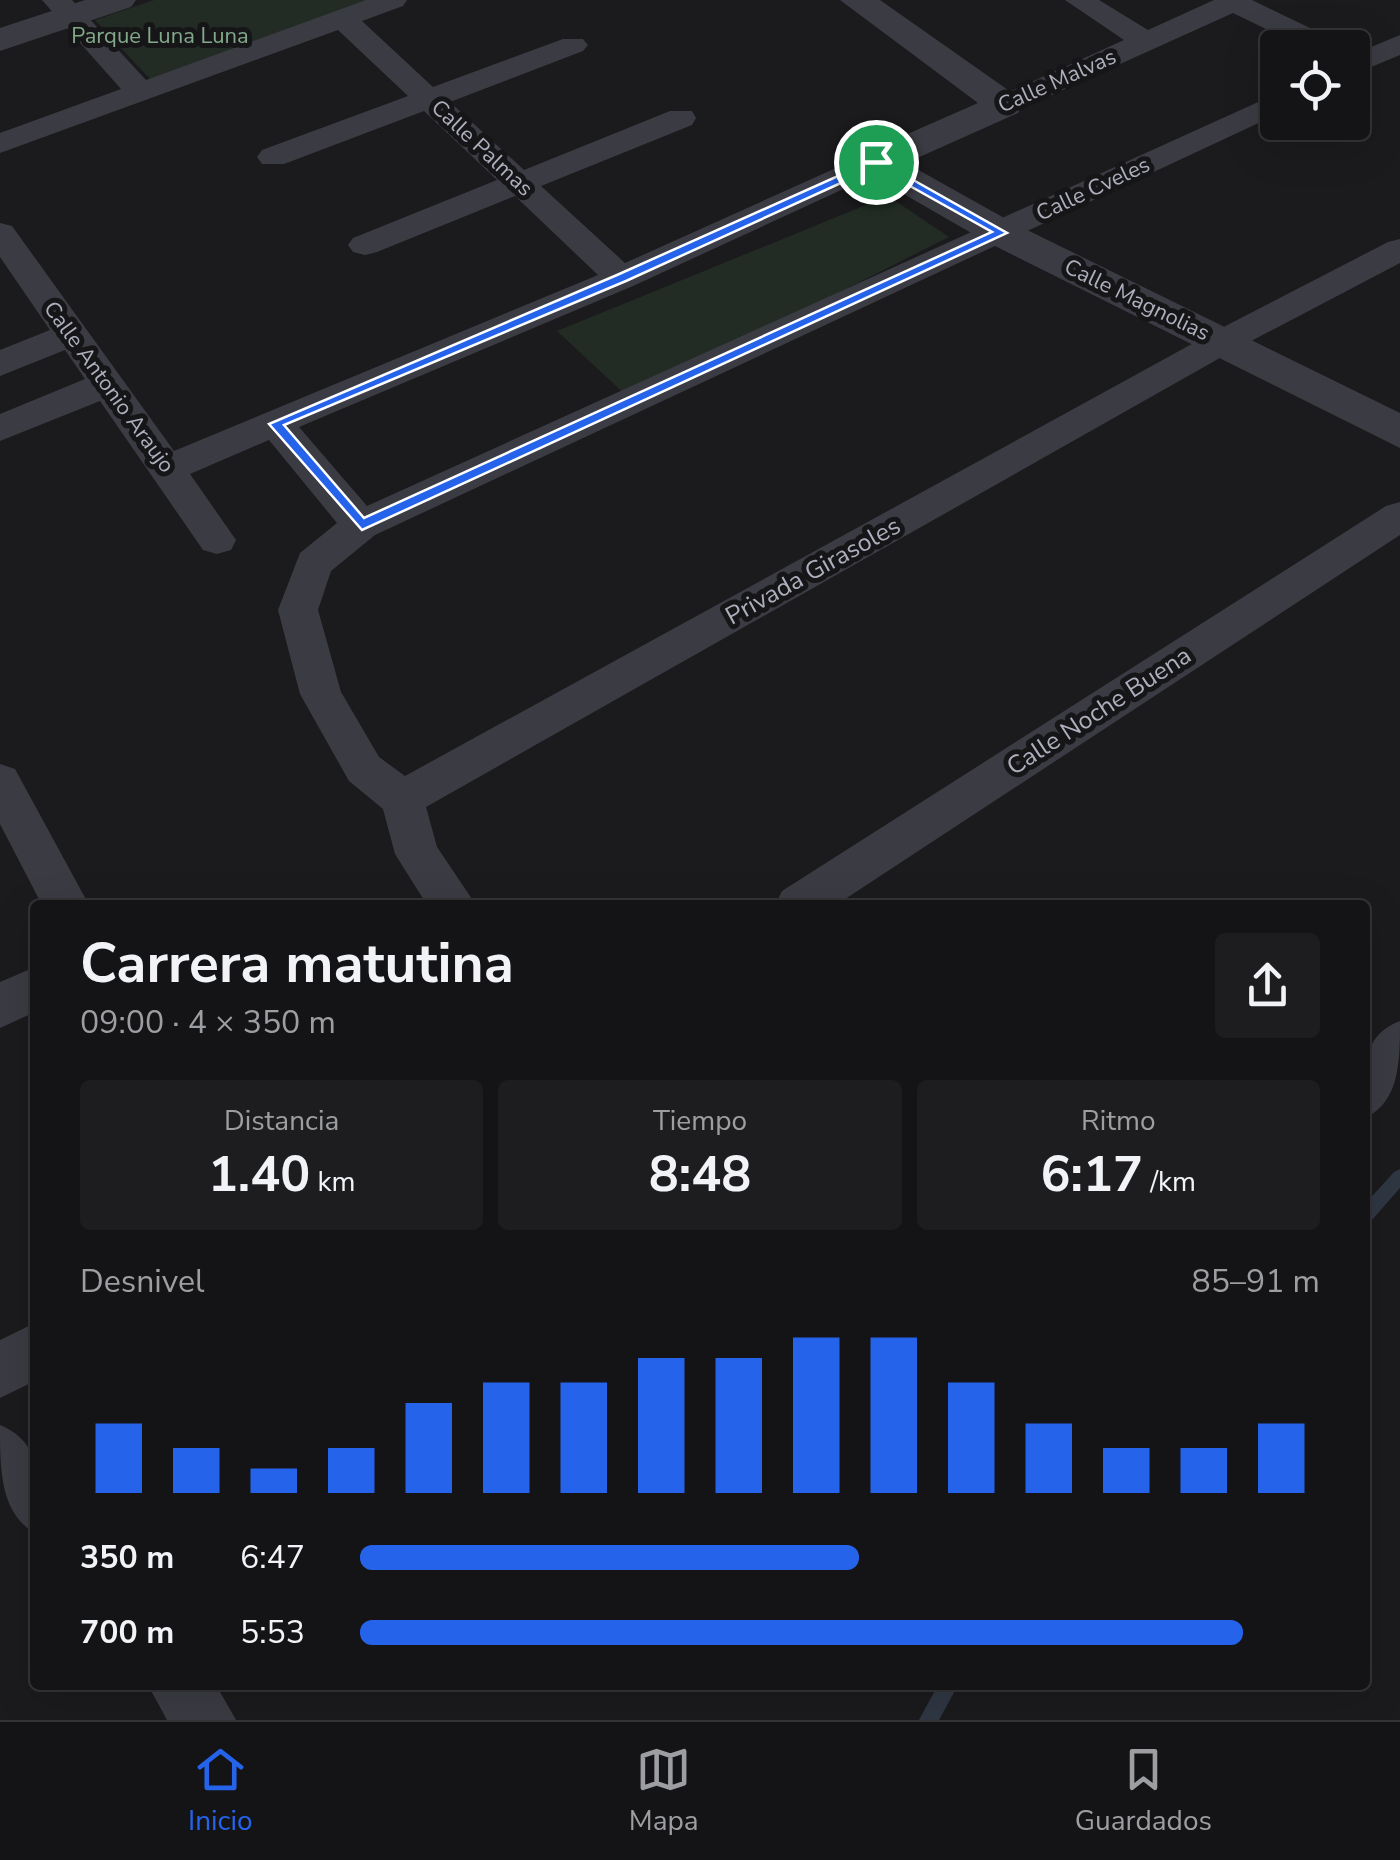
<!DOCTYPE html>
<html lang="es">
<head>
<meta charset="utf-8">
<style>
	body { margin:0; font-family:"Nunito Sans",sans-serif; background:#1d1d1f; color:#f1f3f6; height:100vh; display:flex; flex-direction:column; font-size:38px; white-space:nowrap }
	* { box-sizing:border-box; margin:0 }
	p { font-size:32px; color:#9d9ea1 }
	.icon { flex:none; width:55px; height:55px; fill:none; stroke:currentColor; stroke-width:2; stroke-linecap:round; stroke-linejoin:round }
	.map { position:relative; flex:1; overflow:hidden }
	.drawer { position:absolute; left:30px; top:900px; width:1340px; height:790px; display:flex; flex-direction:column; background:#141416; border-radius:10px; box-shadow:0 10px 40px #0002,0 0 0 2px #333335 }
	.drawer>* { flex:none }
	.controls { position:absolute; left:1260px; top:30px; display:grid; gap:20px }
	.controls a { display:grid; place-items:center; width:110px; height:110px; border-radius:10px; background:#141416; box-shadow:0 10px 40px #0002,0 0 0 2px #333335; font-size:50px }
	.pin { position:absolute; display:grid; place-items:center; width:85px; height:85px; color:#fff; margin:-42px; border:5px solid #fff; border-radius:50%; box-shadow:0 2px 10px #0007 }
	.round { display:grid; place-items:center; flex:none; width:105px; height:105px; border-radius:10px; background:#1d1d1f }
	.head { display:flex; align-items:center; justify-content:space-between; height:170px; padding:0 50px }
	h1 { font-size:55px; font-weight:700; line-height:75px }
	.figures { display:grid; grid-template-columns:repeat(3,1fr); gap:15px; height:170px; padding:10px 50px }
	.figures div { display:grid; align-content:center; border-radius:10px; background:#1d1d1f; text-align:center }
	.figures b { font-size:50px; font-weight:700 }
	.figures small { font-size:28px; font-weight:400 }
	.figures p { font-size:28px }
	.chart { height:280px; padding:20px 50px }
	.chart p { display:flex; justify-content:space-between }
	.chart svg { width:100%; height:180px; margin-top:10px; stroke:#2563eb; stroke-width:6 }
	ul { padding:0 50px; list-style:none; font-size:32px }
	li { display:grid; grid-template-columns:160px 120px 1fr; align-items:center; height:75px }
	li i { height:25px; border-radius:12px; background:#2563eb }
	.dock { display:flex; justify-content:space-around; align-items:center; height:140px; border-top:2px solid #333335; background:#141416; font-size:28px; color:#9d9ea1 }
	.dock a { display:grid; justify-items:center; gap:5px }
	.dock .active { color:#2563eb }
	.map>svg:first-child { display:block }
	.green { fill:#222c24 }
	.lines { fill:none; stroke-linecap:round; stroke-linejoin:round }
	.stream { fill:#2f3743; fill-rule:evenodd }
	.minor { fill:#3b3b43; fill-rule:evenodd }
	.tertiary { fill:#3b3b43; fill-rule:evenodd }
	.route { fill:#2563eb; stroke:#fff; stroke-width:2.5; fill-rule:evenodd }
	.labels { text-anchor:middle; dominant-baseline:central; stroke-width:10; stroke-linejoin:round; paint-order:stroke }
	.far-park-label { font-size:22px; fill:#83a98a; stroke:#161618 }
	.far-street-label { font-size:22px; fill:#adafbd; stroke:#161618 }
	.street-label { font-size:25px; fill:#adafbd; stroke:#161618 }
</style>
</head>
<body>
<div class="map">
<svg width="1400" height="1720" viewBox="0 0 1400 1720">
	<rect width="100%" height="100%" fill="#1b1b1d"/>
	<!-- green -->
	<g class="green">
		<polygon points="154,0 369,0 150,79 95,20"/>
		<polygon points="888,196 949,237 629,398 557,331"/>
	</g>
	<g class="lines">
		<!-- stream -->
		<g class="stream">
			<polygon points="1400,1169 1400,1188 1371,1221 1365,1224 1365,1204 1394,1172"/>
			<polygon points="938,1685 958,1685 939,1720 919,1720"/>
		</g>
		<!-- minor -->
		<g class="minor">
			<polygon points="42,0 72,0 146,80 366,0 407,0 403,6 362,21 433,87 563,39 583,39 588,45 583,51 450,102 524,170 670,111 692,111 696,118 692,125 541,186 625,263 865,155 887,155 892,162 887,169 633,286 299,427 367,506 1278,93 1278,114 375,535 331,571 318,610 341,692 379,757 405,776 1210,334 1388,242 1400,239 1400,263 1234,350 426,807 437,847 476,905 427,905 395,854 383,809 349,781 300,694 278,610 300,553 337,523 269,440 190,474 236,540 231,550 217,554 203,550 100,401 0,441 0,414 85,379 65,350 0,376 0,350 50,330 0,257 0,223 12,226 174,451 598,275 515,196 377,252 365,255 353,252 348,245 353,238 497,180 424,111 284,164 262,164 257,157 262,150 408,96 338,30 0,153 0,133 121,89"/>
			<polygon points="1065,0 1099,0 1148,30 1214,0 1252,0 1339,42 1343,48 1305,48 1233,13 1016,111 994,111 990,105 994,99 1124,40"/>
			<polygon points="1400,35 1400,55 1352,75 1352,55"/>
			<polygon points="1400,502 1400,535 836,905 775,905 782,891 1386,506"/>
			<polygon points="0,764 15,769 89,905 42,905 0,824"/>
			<polygon points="35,967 35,1012 0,1028 0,982"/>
			<path d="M1400,1021C1400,1060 1400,1102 1365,1118C1365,1079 1357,1037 1400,1021Z"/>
			<polygon points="35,1323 35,1381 0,1398 0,1340"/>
			<path d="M0,1425C48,1445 35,1488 35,1533C0,1513 0,1469 0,1425Z"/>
			<polygon points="148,1685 216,1685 236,1720 167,1720"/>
		</g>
		<!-- tertiary -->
		<g class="tertiary">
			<polygon points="85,0 136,0 131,7 0,51 0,28"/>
			<polygon points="840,0 880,0 1018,97 1024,105 1018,113 906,163 1015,224 1400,413 1400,448 987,242 862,170 857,162 862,154 978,103"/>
		</g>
	</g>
	<!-- route -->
	<path class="route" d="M876,159L1007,233L362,530L269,424L617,275ZM876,167L992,232L364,518L284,425L626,281Z"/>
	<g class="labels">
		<!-- far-park labels -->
		<g class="far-park-label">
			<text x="160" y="36">Parque Luna Luna</text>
		</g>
		<!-- far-street labels -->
		<g class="far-street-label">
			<text transform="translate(1057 81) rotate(-24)">Calle Malvas</text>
			<text transform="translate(482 148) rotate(43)">Calle Palmas</text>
			<text transform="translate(1093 189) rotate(-25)">Calle Cveles</text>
			<text transform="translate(1137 300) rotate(26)">Calle Magnolias</text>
			<text transform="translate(109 387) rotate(54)">Calle Antonio Araujo</text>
		</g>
		<!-- street labels -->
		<g class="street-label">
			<text transform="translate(813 571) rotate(-29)">Privada Girasoles</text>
			<text transform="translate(1099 711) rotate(-33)">Calle Noche Buena</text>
		</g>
	</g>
</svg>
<div class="controls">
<a><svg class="icon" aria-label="locate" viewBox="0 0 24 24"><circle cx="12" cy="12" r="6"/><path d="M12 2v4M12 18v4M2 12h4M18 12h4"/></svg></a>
</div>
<div class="pin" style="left:876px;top:162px;background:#1e9e55"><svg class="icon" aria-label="arrive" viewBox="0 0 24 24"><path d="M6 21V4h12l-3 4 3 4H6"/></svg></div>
<section class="drawer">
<div class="head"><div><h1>Carrera matutina</h1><p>09:00 · 4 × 350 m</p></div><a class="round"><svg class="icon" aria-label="share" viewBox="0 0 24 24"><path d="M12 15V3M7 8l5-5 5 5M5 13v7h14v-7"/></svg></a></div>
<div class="figures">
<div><p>Distancia</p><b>1.40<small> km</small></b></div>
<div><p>Tiempo</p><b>8:48</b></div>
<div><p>Ritmo</p><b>6:17<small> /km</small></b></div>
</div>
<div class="chart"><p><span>Desnivel</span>85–91 m</p>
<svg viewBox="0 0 160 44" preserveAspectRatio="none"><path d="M5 44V27M15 44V33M25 44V38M35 44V33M45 44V22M55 44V17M65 44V17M75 44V11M85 44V11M95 44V6M105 44V6M115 44V17M125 44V27M135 44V33M145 44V33M155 44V27"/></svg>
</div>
<ul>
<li><b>350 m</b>6:47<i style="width:52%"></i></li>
<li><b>700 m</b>5:53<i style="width:92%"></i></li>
</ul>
</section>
</div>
<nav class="dock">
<a class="active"><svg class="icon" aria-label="home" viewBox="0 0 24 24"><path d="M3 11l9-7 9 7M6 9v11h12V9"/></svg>Inicio</a>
<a><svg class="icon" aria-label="map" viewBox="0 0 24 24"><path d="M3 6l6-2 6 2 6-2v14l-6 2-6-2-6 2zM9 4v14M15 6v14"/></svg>Mapa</a>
<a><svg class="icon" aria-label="saved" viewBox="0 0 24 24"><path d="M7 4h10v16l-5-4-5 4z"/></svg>Guardados</a>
</nav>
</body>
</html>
